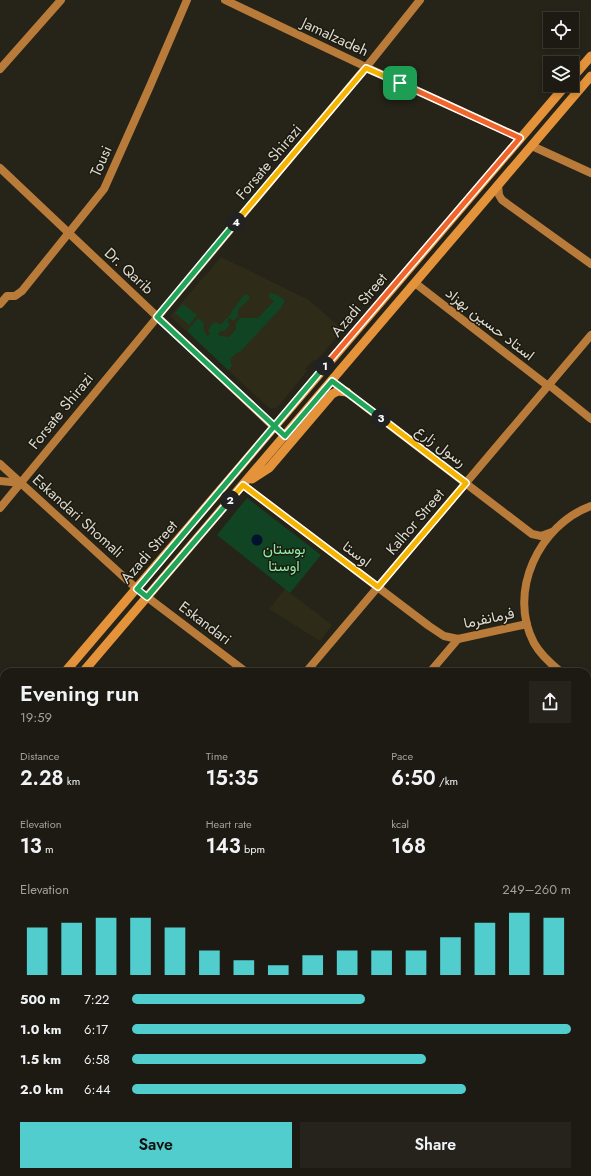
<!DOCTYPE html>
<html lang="en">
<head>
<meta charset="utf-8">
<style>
	body { margin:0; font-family:Jost,Vazirmatn,sans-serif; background:#25231b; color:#f1f3f6; height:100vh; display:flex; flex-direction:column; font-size:15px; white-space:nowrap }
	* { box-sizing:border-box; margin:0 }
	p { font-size:13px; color:#a0a19f }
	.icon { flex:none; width:22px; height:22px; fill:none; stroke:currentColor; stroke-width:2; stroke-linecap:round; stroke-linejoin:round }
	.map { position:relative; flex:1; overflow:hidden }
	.panel { position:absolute; left:0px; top:668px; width:591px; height:508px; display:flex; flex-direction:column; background:#1c1a12; border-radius:12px 12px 0 0; box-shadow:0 2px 6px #0003,0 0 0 1px #3a3832 }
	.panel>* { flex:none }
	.controls { position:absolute; left:543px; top:12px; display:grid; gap:8px }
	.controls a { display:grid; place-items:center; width:36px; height:36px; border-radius:0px; background:#1c1a12; box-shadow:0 2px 6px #0003,0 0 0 1px #3a3832; font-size:20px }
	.pin { position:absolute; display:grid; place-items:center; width:34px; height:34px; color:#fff; margin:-17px; border-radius:8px; box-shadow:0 2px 6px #0006 }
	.km { position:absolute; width:20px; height:20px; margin:-10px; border-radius:50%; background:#222; color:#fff; font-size:11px; line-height:20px; text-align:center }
	.round { display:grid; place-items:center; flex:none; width:42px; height:42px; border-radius:0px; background:#25231b }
	.summary { display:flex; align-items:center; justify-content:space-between; height:68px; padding:0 20px }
	h1 { font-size:22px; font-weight:600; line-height:30px }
	.stats { display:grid; grid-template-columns:repeat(3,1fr); gap:6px; height:68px; padding:4px 20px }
	.stats div { display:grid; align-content:center }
	.stats b { font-size:20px; font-weight:600 }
	.stats small { font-size:11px; font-weight:400 }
	.stats p { font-size:11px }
	.chart { height:112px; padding:8px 20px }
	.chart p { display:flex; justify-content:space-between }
	.chart svg { width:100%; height:72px; margin-top:4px; stroke:#52cdcd; stroke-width:6 }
	.cta { display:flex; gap:8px; margin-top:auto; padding:8px 20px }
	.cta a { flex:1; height:46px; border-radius:0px; background:#52cdcd; color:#111; font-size:16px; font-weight:600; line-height:46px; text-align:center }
	.cta a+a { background:#25231b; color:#f1f3f6 }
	ul { padding:0 20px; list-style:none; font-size:13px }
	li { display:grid; grid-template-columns:64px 48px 1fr; align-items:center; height:30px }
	li i { height:10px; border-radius:5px; background:#52cdcd }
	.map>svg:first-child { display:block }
	.built { fill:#2f2b19 }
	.green { fill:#114423 }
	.water { fill:#00122d }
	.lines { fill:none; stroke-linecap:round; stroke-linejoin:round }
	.highway-tunnel { stroke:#413e34; stroke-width:11; stroke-dasharray:11 5.5; stroke-linecap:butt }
	.secondary { stroke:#b97b3a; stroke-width:8 }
	.primary { stroke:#e4933a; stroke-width:9 }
	.split-1-casing { stroke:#fff; stroke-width:8 }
	.split-2-casing { stroke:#fff; stroke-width:8 }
	.split-3-casing { stroke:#fff; stroke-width:8 }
	.split-4-casing { stroke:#fff; stroke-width:8 }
	.split-5-casing { stroke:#fff; stroke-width:8 }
	.split-1 { stroke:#f0652b; stroke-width:5 }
	.split-2 { stroke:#22a559; stroke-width:5 }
	.split-3 { stroke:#f5b400; stroke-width:5 }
	.split-4 { stroke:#22a559; stroke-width:5 }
	.split-5 { stroke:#f5b400; stroke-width:5 }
	.labels { text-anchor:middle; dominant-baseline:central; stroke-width:3; stroke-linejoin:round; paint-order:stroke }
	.street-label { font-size:15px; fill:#dcdad3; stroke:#1d1a0f }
	.park-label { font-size:15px; fill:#8ceda7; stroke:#1d1a0f }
</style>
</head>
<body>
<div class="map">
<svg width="591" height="1176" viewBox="0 0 591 1176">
	<rect width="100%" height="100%" fill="#262318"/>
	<!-- built -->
	<g class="built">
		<polygon points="221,257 309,300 343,330 317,360 314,360 305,369 307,371 277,408 269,408 170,316"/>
		<polygon points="285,589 332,625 320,641 269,609"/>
	</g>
	<!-- green -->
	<g class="green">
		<path d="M246,294L249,296L250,298L238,310V317L233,321L230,318L227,321L230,325L224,331H220L218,334L221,336L229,337L236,329V323L240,318H258L274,301L269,297V294C276,293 280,296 285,301L281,308L240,352L235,354L230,360L232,366L228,370L187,331L198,318L204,323L203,328L207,336L210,334L208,330L213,323L216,322L220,325L231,314L232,311L244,295Z"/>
		<polygon points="183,304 197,315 189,325 175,313"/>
		<polygon points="247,498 321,555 290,593 217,535"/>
	</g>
	<!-- water -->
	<circle class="water" cx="257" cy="540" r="5.5"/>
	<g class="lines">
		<!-- highway-tunnel -->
		<polyline class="highway-tunnel" points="579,1172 585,1176"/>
		<!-- secondary -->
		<g class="secondary">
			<polyline points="225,0 366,67 520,138"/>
			<polyline points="0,69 61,0"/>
			<polyline points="532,146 591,173"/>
			<polyline points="0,168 274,427"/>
			<polyline points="498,185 499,195 502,200 591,264"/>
			<polyline points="415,283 548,386"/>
			<polyline points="0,304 7,296 15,296 22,291 104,189 150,86 187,0"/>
			<polyline points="332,381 532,534 541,536 552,532"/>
			<polyline points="549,385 591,419"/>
			<polyline points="0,464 137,589"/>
			<polyline points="0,481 21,483"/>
			<polyline points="243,485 429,626 444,636 458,639 527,624"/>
			<polyline points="0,508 164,309 372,60 420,0"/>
			<polyline points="147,597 246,672"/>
			<polyline points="306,672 591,335"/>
			<polyline points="430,672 458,639"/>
			<path d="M561,672C551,664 540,654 534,643C507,592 539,525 591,506"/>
			<polyline points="587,693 591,696"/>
			<polyline points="0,780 4,773"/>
			<polyline points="587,841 591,836"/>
			<polyline points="587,931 591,934"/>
			<polyline points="587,1010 591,1008"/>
			<polyline points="587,1016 591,1014"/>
			<polyline points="0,1033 4,1029"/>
			<polyline points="587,1037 591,1031"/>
			<polyline points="191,1172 196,1176"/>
			<polyline points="0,1176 4,1171"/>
			<polyline points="220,1176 229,1172"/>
			<polyline points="486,1176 489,1172"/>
		</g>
		<!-- primary -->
		<g class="primary">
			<polyline points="572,78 591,56"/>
			<polyline points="252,479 269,468 332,394 338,391 347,392"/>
			<polyline points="65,672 566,85"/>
			<polyline points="83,672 591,76"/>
			<polyline points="587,689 591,685"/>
			<polyline points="0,725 4,729"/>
			<polyline points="0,749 4,745"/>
			<polyline points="0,770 4,765"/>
			<polyline points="587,1155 591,1158"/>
			<polyline points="563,1172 567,1176"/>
			<polyline points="573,1172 578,1176"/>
		</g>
	</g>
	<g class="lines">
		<!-- split-1 casing -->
		<g class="split-1-casing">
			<polyline id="split-1" points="325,366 520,138 400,83"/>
		</g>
		<!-- split-2 casing -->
		<g class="split-2-casing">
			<polyline id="split-2" points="230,500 147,597 137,589 325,366"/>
		</g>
		<!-- split-3 casing -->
		<g class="split-3-casing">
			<polyline id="split-3" points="230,500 243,485 378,587 466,483 381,418"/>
		</g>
		<!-- split-4 casing -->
		<g class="split-4-casing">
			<polyline id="split-4" points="236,222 157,317 285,436 332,381 381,418"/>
		</g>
		<!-- split-5 casing -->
		<g class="split-5-casing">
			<polyline id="split-5" points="236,222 366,68 400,83"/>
		</g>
		<!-- split-1 -->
		<use href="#split-1" class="split-1"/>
		<!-- split-2 -->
		<use href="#split-2" class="split-2"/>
		<!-- split-3 -->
		<use href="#split-3" class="split-3"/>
		<!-- split-4 -->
		<use href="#split-4" class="split-4"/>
		<!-- split-5 -->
		<use href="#split-5" class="split-5"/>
	</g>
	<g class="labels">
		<!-- street labels -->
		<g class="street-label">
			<text transform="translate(335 37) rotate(25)">Jamalzadeh</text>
			<text transform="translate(101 161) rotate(-66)">Tousi</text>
			<text transform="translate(269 162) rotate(-50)">Forsate Shirazi</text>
			<text transform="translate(129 271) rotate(43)">Dr. Qarib</text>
			<text transform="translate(359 305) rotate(-50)">Azadi Street</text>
			<text transform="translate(490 324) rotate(38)">استاد حسین بهزاد</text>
			<text transform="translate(61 411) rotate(-51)">Forsate Shirazi</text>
			<text transform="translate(441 446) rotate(37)">رسول زارع</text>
			<text transform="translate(78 516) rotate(42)">Eskandari Shomali</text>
			<text transform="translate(415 522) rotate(-50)">Kalhor Street</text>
			<text transform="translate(149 552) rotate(-49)">Azadi Street</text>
			<text transform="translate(357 554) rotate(37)">اوستا</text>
			<text transform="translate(489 618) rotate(-12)">فرمانفرما</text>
			<text transform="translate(205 623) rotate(37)">Eskandari</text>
		</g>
		<!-- park labels -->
		<g class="park-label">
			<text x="284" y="549">بوستان<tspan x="284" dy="17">اوستا</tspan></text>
		</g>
	</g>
</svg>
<div class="controls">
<a><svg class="icon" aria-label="locate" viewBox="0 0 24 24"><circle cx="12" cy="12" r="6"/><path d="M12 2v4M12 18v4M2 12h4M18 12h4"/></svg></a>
<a><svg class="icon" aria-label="layers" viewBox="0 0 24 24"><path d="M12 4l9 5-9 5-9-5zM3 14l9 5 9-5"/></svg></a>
</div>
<div class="pin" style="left:400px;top:83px;background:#1e9e55"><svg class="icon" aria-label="arrive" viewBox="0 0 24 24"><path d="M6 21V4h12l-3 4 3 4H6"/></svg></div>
<b class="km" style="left:325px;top:366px">1</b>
<b class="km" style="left:230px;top:500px">2</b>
<b class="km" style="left:381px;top:418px">3</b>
<b class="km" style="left:236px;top:222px">4</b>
<section class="panel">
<div class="summary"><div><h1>Evening run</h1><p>19:59</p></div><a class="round"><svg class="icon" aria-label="share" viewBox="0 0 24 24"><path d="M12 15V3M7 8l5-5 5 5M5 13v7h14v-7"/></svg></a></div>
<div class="stats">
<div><p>Distance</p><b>2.28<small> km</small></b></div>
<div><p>Time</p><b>15:35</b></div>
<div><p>Pace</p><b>6:50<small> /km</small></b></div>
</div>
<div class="stats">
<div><p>Elevation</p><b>13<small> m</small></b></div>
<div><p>Heart rate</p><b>143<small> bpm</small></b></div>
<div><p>kcal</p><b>168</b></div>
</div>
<div class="chart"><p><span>Elevation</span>249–260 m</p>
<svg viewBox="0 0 160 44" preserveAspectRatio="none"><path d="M5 44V15M15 44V12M25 44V9M35 44V9M45 44V15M55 44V29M65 44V35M75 44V38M85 44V32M95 44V29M105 44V29M115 44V29M125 44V21M135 44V12M145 44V6M155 44V9"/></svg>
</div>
<ul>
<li><b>500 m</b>7:22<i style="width:53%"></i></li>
<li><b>1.0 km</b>6:17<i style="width:100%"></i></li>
<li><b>1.5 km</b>6:58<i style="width:67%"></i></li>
<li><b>2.0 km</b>6:44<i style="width:76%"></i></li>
</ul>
<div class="cta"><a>Save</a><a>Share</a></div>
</section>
</div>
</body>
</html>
